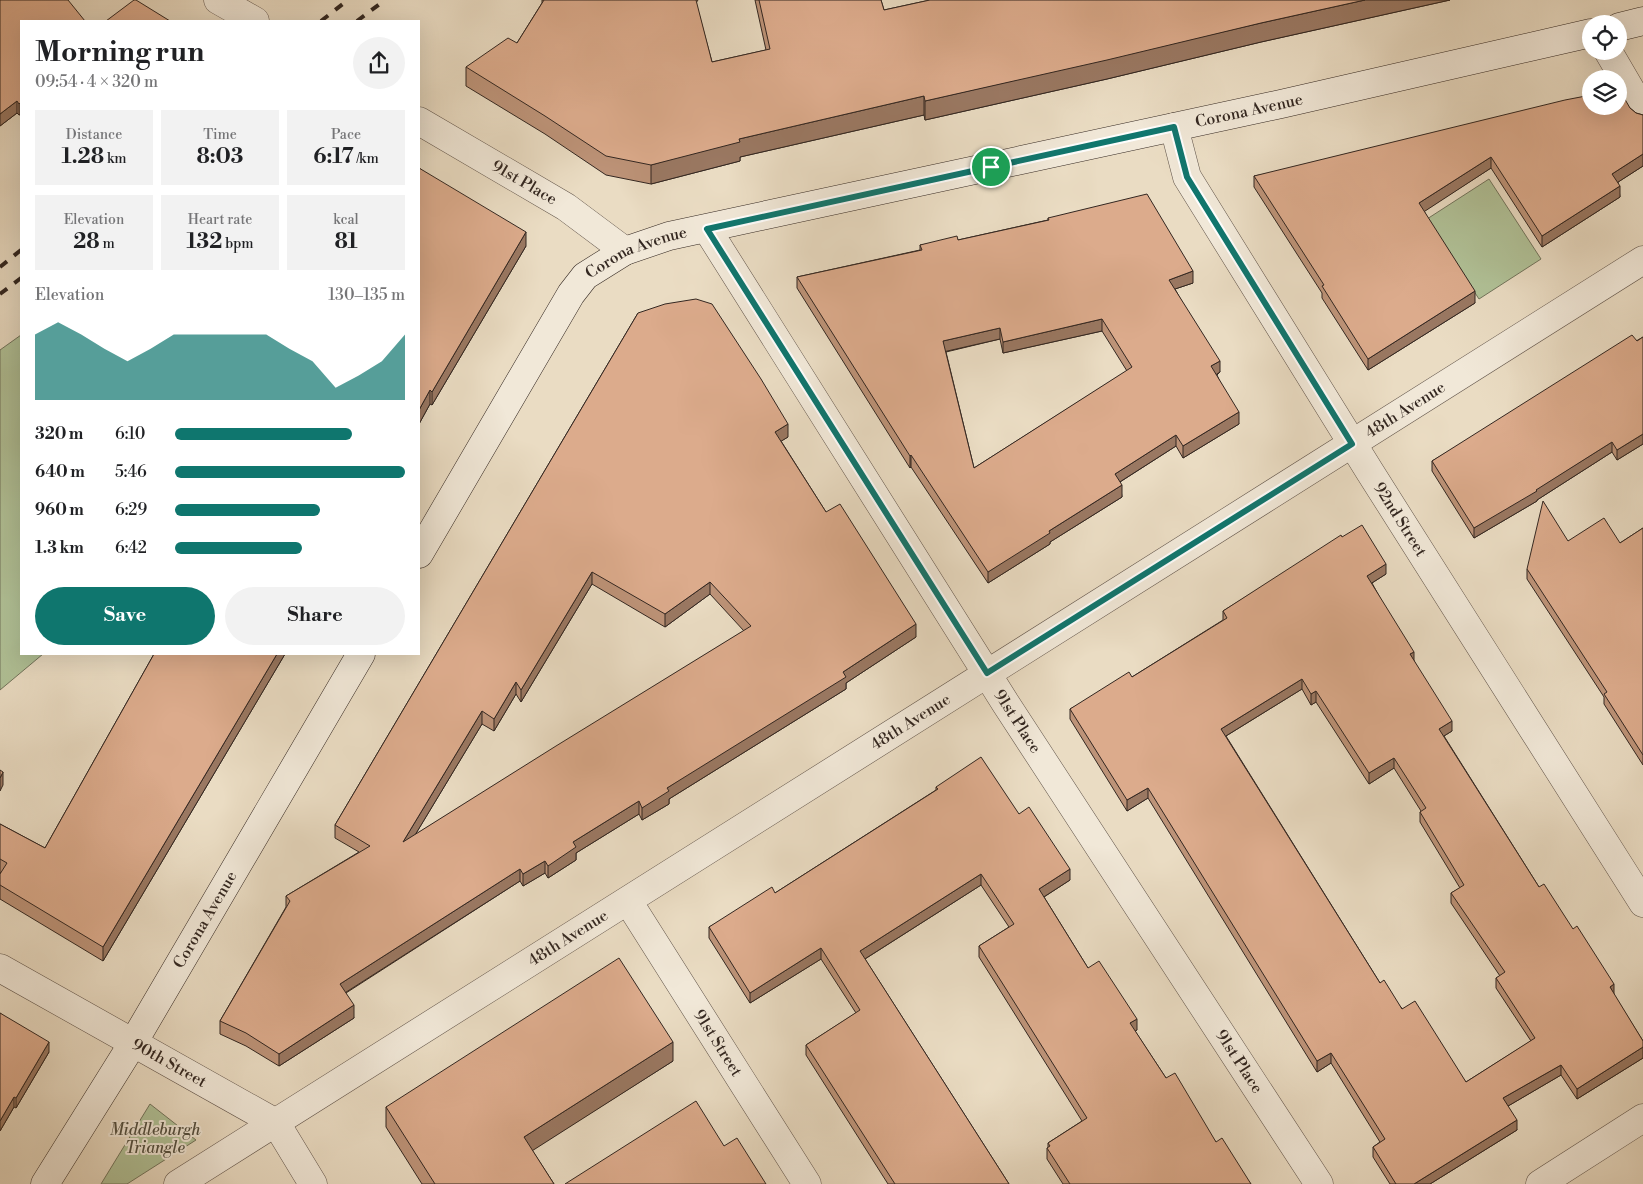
<!DOCTYPE html>
<html lang="en">
<head>
<meta charset="utf-8">
<style>
	body { margin:0; font-family:"Libre Bodoni",serif; background:#f2f2f2; color:#202124; height:100vh; display:flex; flex-direction:column; font-size:19px; white-space:nowrap }
	* { box-sizing:border-box; margin:0 }
	p { font-size:16px; color:#757577 }
	.icon { flex:none; width:28px; height:28px; fill:none; stroke:currentColor; stroke-width:2; stroke-linecap:round; stroke-linejoin:round }
	.map { position:relative; flex:1; overflow:hidden }
	.panel { position:absolute; left:20px; top:20px; width:400px; height:635px; display:flex; flex-direction:column; background:#fff; border-radius:0px; box-shadow:0 5px 20px #0002 }
	.panel>* { flex:none }
	.buttons { position:absolute; left:1582px; top:15px; display:grid; gap:10px }
	.buttons a { display:grid; place-items:center; width:45px; height:45px; border-radius:50%; background:#fff; box-shadow:0 5px 20px #0002; font-size:25px }
	.pin { position:absolute; display:grid; place-items:center; width:42px; height:42px; color:#fff; margin:-21px; border:2px solid #fff; border-radius:50%; box-shadow:0 1px 5px #0007 }
	.round { display:grid; place-items:center; flex:none; width:52px; height:52px; border-radius:26px; background:#f2f2f2 }
	.overview { display:flex; align-items:center; justify-content:space-between; height:85px; padding:0 15px }
	h1 { font-size:28px; font-weight:700; line-height:38px }
	.figures { display:grid; grid-template-columns:repeat(3,1fr); gap:8px; height:85px; padding:5px 15px }
	.figures div { display:grid; align-content:center; border-radius:0px; background:#f2f2f2; text-align:center }
	.figures b { font-size:21px; font-weight:700 }
	.figures small { font-size:14px; font-weight:400 }
	.figures p { font-size:14px }
	.chart { height:140px; padding:10px 15px }
	.chart p { display:flex; justify-content:space-between }
	.chart svg { width:100%; height:90px; margin-top:5px; fill:#0f766e; opacity:.7 }
	.primary-button { display:flex; gap:10px; margin-top:auto; padding:10px 15px }
	.primary-button a { flex:1; height:58px; border-radius:30px; background:#0f766e; color:#fff; font-size:20px; font-weight:700; line-height:58px; text-align:center }
	.primary-button a+a { background:#f2f2f2; color:#202124 }
	ul { padding:0 15px; list-style:none; font-size:16px }
	li { display:grid; grid-template-columns:80px 60px 1fr; align-items:center; height:38px }
	li i { height:12px; border-radius:6px; background:#0f766e }
	.map>svg:first-child { display:block }
	.green { fill:#b1c298; stroke:#72745c }
	.lines { fill:none; stroke-linecap:round; stroke-linejoin:round }
	.street-casing { stroke:#61544a; stroke-width:29 }
	.secondary-casing { stroke:#332721; stroke-width:29 }
	.street { stroke:#f1e8d8; stroke-width:28 }
	.secondary { stroke:#f1e8d8; stroke-width:28 }
	.rail { stroke:#332721; stroke-width:4; stroke-dasharray:9 9; stroke-linecap:butt }
	.wall { fill:#bd9378; stroke:#332721; fill-rule:evenodd }
	.shaded-wall { fill:#9a7862; stroke:#332721 }
	.building { fill:#dcab8c; stroke:#332721; fill-rule:evenodd }
	.route-casing { stroke:#fff; stroke-width:10 }
	.route { stroke:#0f766e; stroke-width:6 }
	.labels { text-anchor:middle; dominant-baseline:central; stroke-width:4; stroke-linejoin:round; paint-order:stroke }
	.street-label { font-size:16px; fill:#332721; stroke:#f1e8d8 }
	.park-label { font-size:16px; font-style:italic; fill:#524e3f; stroke:#f1e8d8 }
</style>
</head>
<body>
<div class="map">
<svg width="1643" height="1184" viewBox="0 0 1643 1184">
	<rect width="100%" height="100%" fill="#eadcc3"/>
	<filter id="stains"><feTurbulence type="fractalNoise" baseFrequency=".004" numOctaves="4"/><feColorMatrix values="0 0 0 0 .2 0 0 0 0 .09 0 0 0 0 .02 0 0 0 .5 -.17"/></filter>
	<radialGradient id="worn" r=".72"><stop offset=".6" stop-color="#630" stop-opacity="0"/><stop offset="1" stop-color="#630" stop-opacity=".3"/></radialGradient>
	<!-- green -->
	<g class="green">
		<polygon points="1489,179 1541,259 1479,299 1427,219"/>
		<polygon points="21,335 21,654 43,654 0,690 0,350"/>
		<polygon points="150,1104 196,1140 127,1184 101,1184"/>
	</g>
	<g class="lines">
		<!-- street casing -->
		<g class="street-casing">
			<g id="street">
				<polyline points="218,0 255,21"/>
				<polyline points="1608,51 1643,111"/>
				<path id="s1" d="M419,121L566,207L625,251"/>
				<path id="s2" d="M1174,127L1187,177L1370,472L1643,903"/>
				<path id="s3" d="M707,229L1006,704L1319,1184"/>
				<path id="s4" d="M628,901L807,1184"/>
				<path id="s5" d="M0,968L276,1123L313,1184"/>
				<path id="s6" d="M178,1184L1643,260"/>
				<polyline points="1540,1184 1643,1118"/>
			</g>
		</g>
		<!-- secondary casing -->
		<g class="secondary-casing">
			<g id="secondary">
				<polyline points="1619,27 1643,21"/>
				<path id="s7" d="M419,554L571,294L585,276L625,251L669,236L1281,104L1591,33"/>
				<path id="s8" d="M45,1184L133,1043L361,654"/>
			</g>
		</g>
		<!-- street -->
		<use href="#street" class="street"/>
		<!-- secondary -->
		<use href="#secondary" class="secondary"/>
		<!-- rail -->
		<g class="rail">
			<polyline points="321,21 348,0"/>
			<polyline points="357,21 385,0"/>
			<polyline points="0,267 21,250"/>
			<polyline points="0,294 21,278"/>
		</g>
	</g>
	<!-- wall -->
	<g class="wall">
		<polygon points="0,0 21,21 21,114 19,115 17,113 0,126"/>
		<polygon points="542,0 698,0 696,3 712,62 766,50 755,0 881,0 884,10 930,0 1450,0 1261,42 1107,79 925,120 924,115 740,157 740,161 651,184 606,175 545,134 466,86 466,67 517,43 542,3"/>
		<polygon points="1630,108 1636,113 1643,115 1643,166 1618,182 1620,197 1542,247 1491,168 1424,211 1475,303 1368,370 1322,298 1322,293 1254,187 1254,176"/>
		<polygon points="419,168 526,246 432,405 430,404 419,424"/>
		<path d="M1048,218L1193,283L1175,289L1220,372L1217,375L1239,424L1183,458L1176,446L1120,482L1122,497L1050,542V544L988,583L911,467L910,468L797,288V277L920,250V245L958,240L1048,220ZM1102,331L1127,371L974,468L946,352L1000,339L1003,353Z"/>
		<path d="M638,313L788,437L781,441L826,512L916,637L846,683V689L669,799V804L642,820L639,814L576,853V860L548,878L545,873L523,886L520,881L346,993L354,1018L279,1066L246,1046L220,1034V1021L286,907V896L359,852L335,838V825ZM592,584L665,627L710,594L744,631L415,835L482,724L494,731L516,694L521,702Z"/>
		<polygon points="1643,337 1643,444 1617,460 1612,452 1537,500 1537,501 1474,538 1432,471 1432,461"/>
		<polygon points="1643,528 1643,765 1604,704 1604,697 1527,579 1527,569 1568,541 1620,543"/>
		<path d="M1342,537L1386,574L1372,583L1452,731L1444,736L1539,887L1614,995L1643,1041V1058L1577,1099L1561,1075L1508,1106L1517,1130L1430,1184H1390L1373,1157V1147L1380,1142L1331,1063L1317,1072L1148,798L1127,811L1070,719V709L1132,677L1223,620V611ZM1302,689L1311,705L1316,702L1369,784L1394,768L1421,811L1420,812V822L1460,888L1451,893V903L1500,976L1496,978V988L1531,1041L1466,1082L1380,983L1226,736Z"/>
		<polygon points="154,654 285,654 103,961 0,899 0,874 1,873 0,872 0,824 45,848"/>
		<polygon points="936,787 1019,814 1070,880 1044,897 1088,968 1137,1030 1135,1031 1166,1078 1216,1142 1251,1184 1063,1184 1047,1159 1047,1148 1048,1147 1048,1143 1082,1121 979,957 979,946 1009,927 981,885 865,959 1009,1184 888,1184 806,1055 806,1045 856,1013 821,959 750,1003 709,938 709,927 775,893 936,790"/>
		<polygon points="0,1013 49,1052 16,1108 14,1107 0,1131"/>
		<polygon points="673,1061 532,1150 554,1184 422,1184 386,1127 386,1107"/>
	</g>
	<!-- shaded-wall -->
	<g class="shaded-wall">
		<polygon points="1365,0 1450,0 1261,42 1107,79 925,120 925,101 1261,23"/>
		<polygon points="924,96 924,115 740,157 740,161 651,184 651,165 739,139"/>
		<polygon points="17,101 17,113 0,126 0,114"/>
		<polygon points="21,102 21,114 19,115 19,104"/>
		<polygon points="1643,154 1643,166 1612,186 1612,174"/>
		<polygon points="1491,157 1491,168 1419,215 1419,203"/>
		<polygon points="1620,186 1620,197 1542,247 1542,236"/>
		<polygon points="526,232 526,246 432,405 432,392"/>
		<polygon points="1193,271 1193,283 1169,291 1169,280"/>
		<polygon points="1475,291 1475,303 1368,370 1368,359"/>
		<polygon points="1102,319 1102,331 1003,353 1003,342"/>
		<polygon points="1000,328 1000,339 943,352 943,341"/>
		<polygon points="1220,361 1220,372 1211,378 1211,366"/>
		<polygon points="430,390 430,404 419,424 419,410"/>
		<polygon points="1239,412 1239,424 1183,458 1183,446"/>
		<polygon points="788,424 788,437 775,445 775,432"/>
		<polygon points="1643,434 1643,444 1617,460 1617,450"/>
		<polygon points="1176,435 1176,446 1115,485 1115,474"/>
		<polygon points="1612,442 1612,452 1537,500 1537,501 1474,538 1474,528"/>
		<polygon points="911,455 911,467 910,468 910,456"/>
		<polygon points="1122,485 1122,497 1050,542 1050,544 988,583 988,572 1049,531"/>
		<polygon points="1386,564 1386,574 1367,586 1367,576"/>
		<polygon points="592,572 592,584 521,702 521,690"/>
		<polygon points="710,582 710,594 665,627 665,614"/>
		<polygon points="916,624 916,637 846,683 846,689 669,799 669,804 642,820 642,808 667,788"/>
		<polygon points="1414,652 1414,662 1410,654"/>
		<polygon points="277,654 285,654 103,961 103,947"/>
		<polygon points="1302,679 1302,689 1221,739 1221,729"/>
		<polygon points="516,682 516,694 494,731 494,719"/>
		<polygon points="1316,691 1316,702 1311,705 1311,694"/>
		<polygon points="482,711 482,724 403,855 403,842"/>
		<polygon points="1452,721 1452,731 1439,739 1439,729"/>
		<polygon points="1394,758 1394,768 1369,784 1369,773"/>
		<polygon points="3,772 3,785 0,791 0,778"/>
		<polygon points="1148,788 1148,798 1127,811 1127,800"/>
		<polygon points="639,801 639,814 576,853 576,860 548,878 548,866 573,842"/>
		<polygon points="545,861 545,873 523,886 523,874"/>
		<polygon points="520,869 520,881 340,996 340,984"/>
		<polygon points="1070,869 1070,880 1039,900 1039,889"/>
		<polygon points="981,874 981,885 860,962 860,951"/>
		<polygon points="821,948 821,959 750,1003 750,993"/>
		<polygon points="1614,984 1614,995 1610,987"/>
		<polygon points="354,1005 354,1018 279,1066 279,1054"/>
		<polygon points="1137,1019 1137,1030 1130,1034 1130,1023"/>
		<polygon points="49,1042 49,1052 16,1108 16,1098"/>
		<polygon points="673,1042 673,1061 524,1156 524,1137"/>
		<polygon points="1643,1047 1643,1058 1577,1099 1577,1089"/>
		<polygon points="1331,1053 1331,1063 1317,1072 1317,1061"/>
		<polygon points="1561,1065 1561,1075 1503,1109 1503,1098"/>
		<polygon points="14,1097 14,1107 0,1131 0,1121"/>
		<polygon points="1517,1120 1517,1130 1430,1184 1414,1184"/>
	</g>
	<!-- building -->
	<g class="building">
		<polygon points="0,0 68,0 85,21 21,21 21,102 19,104 17,101 0,114"/>
		<polygon points="134,0 136,0 170,21 106,21"/>
		<polygon points="544,0 696,0 712,62 770,49 759,0 881,0 884,10 930,0 1365,0 1261,23 1107,60 925,101 924,96 739,139 740,142 651,165 606,156 545,116 466,67 508,38 517,43"/>
		<polygon points="1619,89 1630,108 1636,113 1643,115 1643,154 1612,174 1620,186 1542,236 1491,157 1419,203 1475,291 1368,359 1322,286 1324,285 1254,176 1565,100 1591,95 1591,106 1619,106"/>
		<polygon points="419,168 526,232 432,392 430,390 419,410"/>
		<path d="M1147,194L1193,271L1169,280L1220,361L1211,366L1239,412L1183,446L1176,435L1115,474L1122,485L1049,531L1050,533L988,572L911,455L910,456L797,277L922,250L920,245L957,236L958,240L1008,229L1049,220L1048,218ZM1102,319L1132,367L974,468L943,341L1000,328L1003,342Z"/>
		<path d="M696,299L712,304L761,379L788,424L775,432L826,512L840,504L916,624L843,672L846,677L667,788L669,791L642,808L639,801L573,842L576,847L548,866L545,861L523,874L520,869L340,984L354,1005L279,1054L246,1033L220,1021L290,901L286,896L370,846L335,825L638,313L665,304ZM592,572L665,614L710,582L751,626L556,746L403,842L482,711L494,719L516,682L521,690Z"/>
		<polygon points="1632,335 1637,341 1643,337 1643,434 1617,450 1612,442 1536,490 1537,491 1474,528 1432,461"/>
		<polygon points="1543,501 1568,541 1604,518 1620,543 1643,528 1643,755 1604,694 1607,692 1527,569"/>
		<path d="M1362,525L1386,564L1367,576L1414,652L1410,654L1452,721L1439,729L1539,887L1544,884L1573,929L1577,926L1614,984L1610,987L1643,1041V1047L1577,1089L1561,1065L1503,1098L1517,1120L1414,1184H1396L1373,1147L1385,1139L1331,1053L1317,1061L1148,788L1127,800L1070,709L1129,672L1132,677L1227,618L1223,611L1341,535L1342,537ZM1302,679L1311,694L1316,691L1369,773L1394,758L1426,808L1420,812L1464,885L1451,893L1505,972L1496,978L1535,1038L1466,1082L1415,1001L1402,1009L1384,980L1380,983L1221,729Z"/>
		<polygon points="154,654 277,654 103,947 0,885 0,874 7,863 0,859 0,824 45,848"/>
		<polygon points="981,757 1019,814 1029,807 1070,869 1039,889 1088,968 1099,961 1137,1019 1130,1023 1166,1078 1175,1073 1216,1142 1222,1138 1251,1184 1070,1184 1047,1148 1050,1146 1048,1143 1087,1118 979,946 1014,924 981,874 860,951 1009,1184 895,1184 806,1045 860,1010 821,948 750,993 709,927 772,887 775,893 938,789 936,787"/>
		<polygon points="0,770 3,772 0,778"/>
		<polygon points="619,958 673,1042 524,1137 554,1184 435,1184 386,1107"/>
		<polygon points="0,1013 49,1042 16,1098 14,1097 0,1121"/>
		<polygon points="696,1101 724,1146 737,1138 766,1184 565,1184"/>
	</g>
	<g class="lines">
		<!-- route casing -->
		<g class="route-casing">
			<polygon id="route" points="1174,127 1187,177 1352,444 987,673 707,229"/>
		</g>
		<!-- route -->
		<use href="#route" class="route"/>
	</g>
	<g class="labels">
		<!-- street labels -->
		<g class="street-label">
			<text stroke="none"><textPath href="#s7" startOffset="1011">Corona Avenue</textPath></text>
			<text stroke="none"><textPath href="#s1" startOffset="122">91st Place</textPath></text>
			<text stroke="none"><textPath href="#s7" startOffset="381">Corona Avenue</textPath></text>
			<text stroke="none"><textPath href="#s6" startOffset="1451">48th Avenue</textPath></text>
			<text stroke="none"><textPath href="#s2" startOffset="455">92nd Street</textPath></text>
			<text stroke="none"><textPath href="#s3" startOffset="582">91st Place</textPath></text>
			<text stroke="none"><textPath href="#s6" startOffset="866">48th Avenue</textPath></text>
			<text stroke="none"><textPath href="#s8" startOffset="309">Corona Avenue</textPath></text>
			<text stroke="none"><textPath href="#s6" startOffset="461">48th Avenue</textPath></text>
			<text stroke="none"><textPath href="#s4" startOffset="168">91st Street</textPath></text>
			<text stroke="none"><textPath href="#s3" startOffset="988">91st Place</textPath></text>
			<text stroke="none"><textPath href="#s5" startOffset="194">90th Street</textPath></text>
		</g>
		<!-- park labels -->
		<g class="park-label">
			<text x="155" y="1130">Middleburgh<tspan x="155" dy="18">Triangle</tspan></text>
		</g>
	</g>
	<rect width="100%" height="100%" filter="url(#stains)"/>
	<rect width="100%" height="100%" fill="url(#worn)"/>
</svg>
<div class="buttons">
<a><svg class="icon" aria-label="locate" viewBox="0 0 24 24"><circle cx="12" cy="12" r="6"/><path d="M12 2v4M12 18v4M2 12h4M18 12h4"/></svg></a>
<a><svg class="icon" aria-label="layers" viewBox="0 0 24 24"><path d="M12 4l9 5-9 5-9-5zM3 14l9 5 9-5"/></svg></a>
</div>
<div class="pin" style="left:991px;top:167px;background:#1e9e55"><svg class="icon" aria-label="arrive" viewBox="0 0 24 24"><path d="M6 21V4h12l-3 4 3 4H6"/></svg></div>
<section class="panel">
<div class="overview"><div><h1>Morning run</h1><p>09:54 · 4 × 320 m</p></div><a class="round"><svg class="icon" aria-label="share" viewBox="0 0 24 24"><path d="M12 15V3M7 8l5-5 5 5M5 13v7h14v-7"/></svg></a></div>
<div class="figures">
<div><p>Distance</p><b>1.28<small> km</small></b></div>
<div><p>Time</p><b>8:03</b></div>
<div><p>Pace</p><b>6:17<small> /km</small></b></div>
</div>
<div class="figures">
<div><p>Elevation</p><b>28<small> m</small></b></div>
<div><p>Heart rate</p><b>132<small> bpm</small></b></div>
<div><p>kcal</p><b>81</b></div>
</div>
<div class="chart"><p><span>Elevation</span>130–135 m</p>
<svg viewBox="0 0 160 44" preserveAspectRatio="none"><path d="M0 44V12L10 6L20 12L30 19L40 25L50 19L60 12L70 12L80 12L90 12L100 12L110 19L120 25L130 38L140 32L150 25L160 12V44z"/></svg>
</div>
<ul>
<li><b>320 m</b>6:10<i style="width:77%"></i></li>
<li><b>640 m</b>5:46<i style="width:100%"></i></li>
<li><b>960 m</b>6:29<i style="width:63%"></i></li>
<li><b>1.3 km</b>6:42<i style="width:55%"></i></li>
</ul>
<div class="primary-button"><a>Save</a><a>Share</a></div>
</section>
</div>
</body>
</html>
